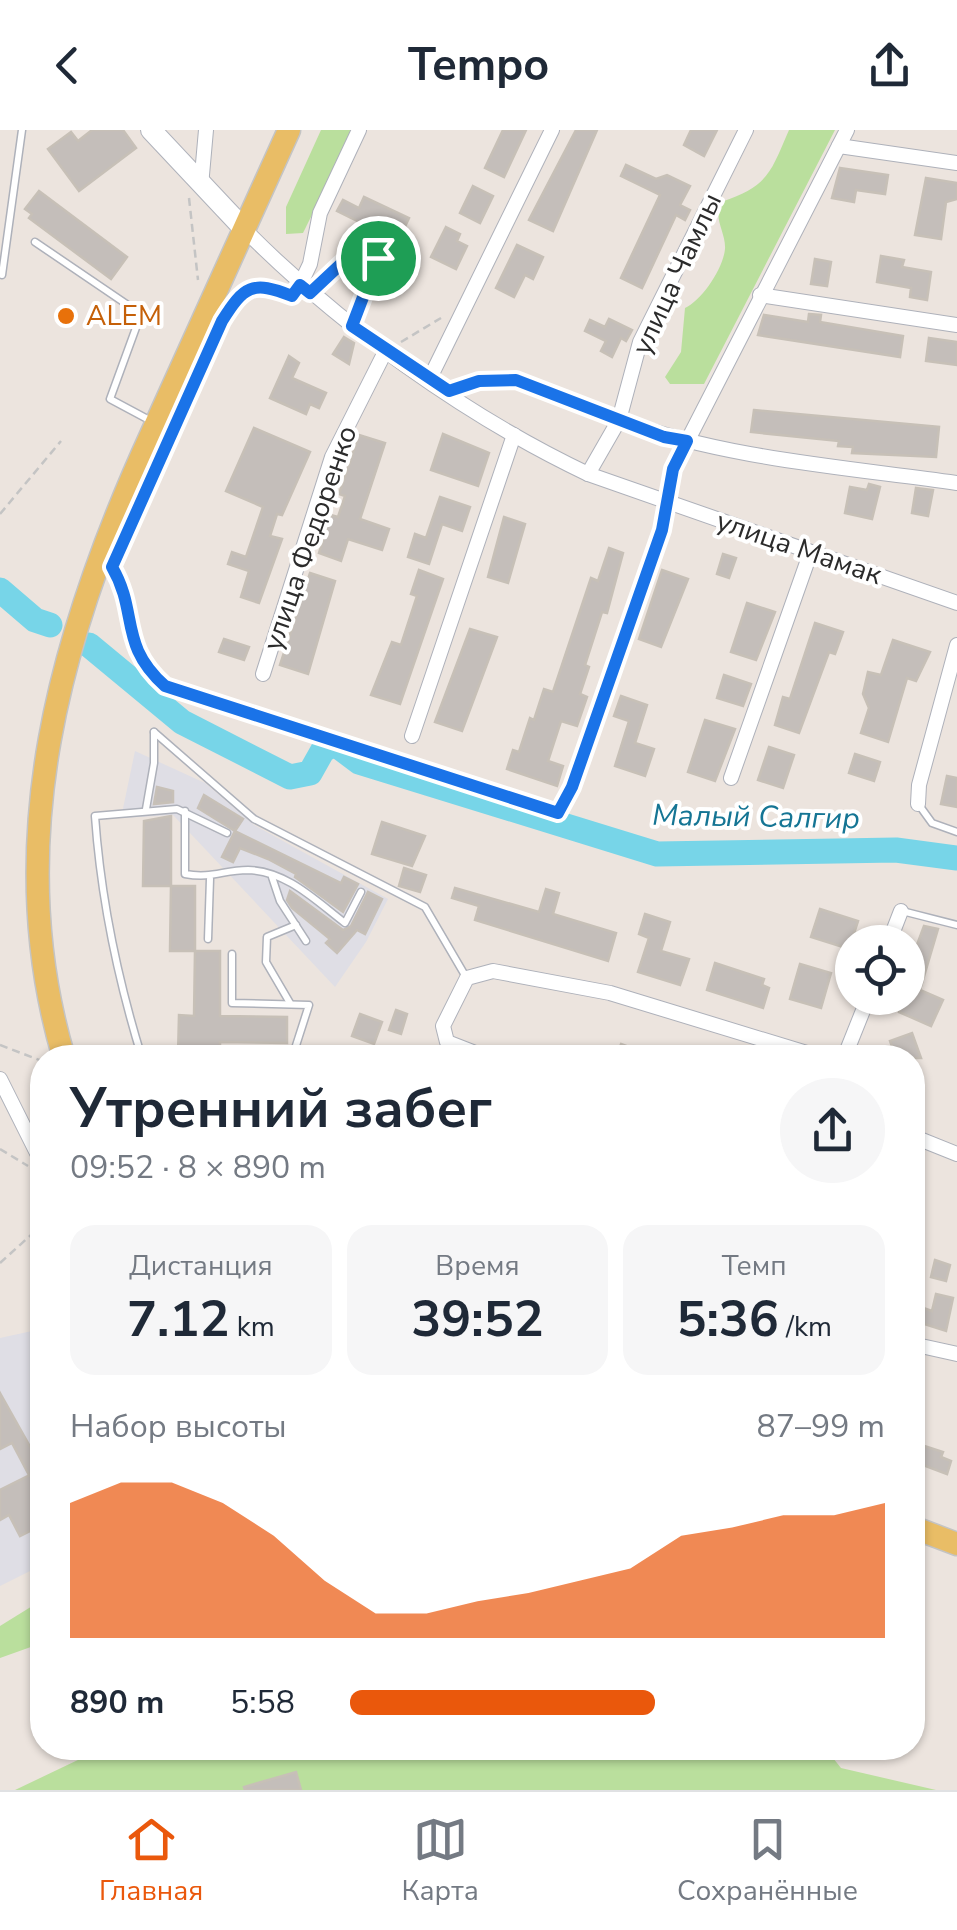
<!DOCTYPE html>
<html lang="ru">
<head>
<meta charset="utf-8">
<style>
	body { margin:0; font-family:"Nunito Sans",sans-serif; background:#f6f6f7; color:#1f2937; height:100vh; display:flex; flex-direction:column; font-size:38px; white-space:nowrap }
	* { box-sizing:border-box; margin:0 }
	p { font-size:32px; color:#747a83 }
	.icon { flex:none; width:55px; height:55px; fill:none; stroke:currentColor; stroke-width:2; stroke-linecap:round; stroke-linejoin:round }
	.map { position:relative; flex:1; overflow:hidden }
	.side { position:absolute; left:30px; top:915px; width:895px; height:715px; display:flex; flex-direction:column; background:#fff; border-radius:40px; box-shadow:0 2px 8px #0004 }
	.side>* { flex:none }
	.controls { position:absolute; left:835px; top:795px; display:grid; gap:20px }
	.controls a { display:grid; place-items:center; width:90px; height:90px; border-radius:50%; background:#fff; box-shadow:0 2px 8px #0004; font-size:50px }
	.pin { position:absolute; display:grid; place-items:center; width:85px; height:85px; color:#fff; margin:-42px; border:5px solid #fff; border-radius:50%; box-shadow:0 2px 10px #0007 }
	.round { display:grid; place-items:center; flex:none; width:105px; height:105px; border-radius:52px; background:#f6f6f7 }
	.overview { display:flex; align-items:center; justify-content:space-between; height:170px; padding:0 40px }
	h1 { font-size:55px; font-weight:700; line-height:75px }
	.figures { display:grid; grid-template-columns:repeat(3,1fr); gap:15px; height:170px; padding:10px 40px }
	.figures div { display:grid; align-content:center; border-radius:25px; background:#f6f6f7; text-align:center }
	.figures b { font-size:50px; font-weight:700 }
	.figures small { font-size:28px; font-weight:400 }
	.figures p { font-size:28px }
	.chart { height:280px; padding:20px 40px }
	.chart p { display:flex; justify-content:space-between }
	.chart svg { width:100%; height:180px; margin-top:10px; fill:#ea580c; opacity:.7 }
	ul { padding:0 40px; list-style:none; font-size:32px }
	li { display:grid; grid-template-columns:160px 120px 1fr; align-items:center; height:75px }
	li i { height:25px; border-radius:12px; background:#ea580c }
	header { display:flex; justify-content:space-between; align-items:center; height:130px; padding:0 40px; background:#fff; font-size:45px; font-weight:700 }
	.menu { display:flex; justify-content:space-around; align-items:center; height:140px; border-top:2px solid #e0e1e3; background:#fff; font-size:28px; color:#747a83 }
	.menu a { display:grid; justify-items:center; gap:5px }
	.menu .active { color:#ea580c }
	.map>svg:first-child { display:block }
	.industrial { fill:#dfdee5 }
	.green { fill:#badf9d }
	.lines { fill:none; stroke-linecap:round; stroke-linejoin:round }
	.river { stroke:#77d5e8; stroke-width:25 }
	.building { fill:#c4beba; stroke:#c7c0b7; stroke-width:2.5 }
	.lane-casing { stroke:#aeb1ba; stroke-width:9 }
	.street-casing { stroke:#aeb1ba; stroke-width:16 }
	.secondary-casing { stroke:#aeb1ba; stroke-width:22 }
	.primary-casing { stroke:#c4c4c4; stroke-width:25 }
	.path { stroke:#c4c4c4; stroke-width:2.5; stroke-dasharray:8 5; stroke-linecap:butt }
	.lane { stroke:#fff; stroke-width:6 }
	.street { stroke:#fff; stroke-width:14 }
	.secondary { stroke:#fff; stroke-width:20 }
	.primary { stroke:#e9bd66; stroke-width:22 }
	.route-casing { stroke:#fff; stroke-width:20 }
	.route { stroke:#1a73e8; stroke-width:12 }
	.food-dot { fill:#e8710a; stroke:#fff; stroke-width:4 }
	.labels { text-anchor:middle; dominant-baseline:central; stroke-width:8; stroke-linejoin:round; paint-order:stroke }
	.street-label { font-size:28px; fill:#2b2b2b; stroke:#fff }
	.food-label { font-size:28px; fill:#c56008; stroke:#fff; text-anchor:start }
	.water-label { font-size:30px; font-style:italic; fill:#157594; stroke:#fff }
</style>
</head>
<body>
<header><svg class="icon" aria-label="back" viewBox="0 0 24 24"><path d="M15 5l-7 7 7 7"/></svg>Tempo<svg class="icon" aria-label="share" viewBox="0 0 24 24"><path d="M12 15V3M7 8l5-5 5 5M5 13v7h14v-7"/></svg></header>
<div class="map">
<svg width="957" height="1660" viewBox="0 0 957 1660">
	<rect width="100%" height="100%" fill="#ece4de"/>
	<!-- industrial -->
	<g class="industrial">
		<polygon points="135,621 205,653 254,695 388,769 366,812 335,857 173,685 121,688"/>
		<polygon points="32,1201 42,1231 42,1435 0,1456 0,1208"/>
	</g>
	<!-- green -->
	<g class="green">
		<polygon points="321,0 354,0 303,103 286,104 286,77"/>
		<path d="M789,0H835L704,254H670L665,247L681,222L685,178C702,170 723,139 725,119C726,102 713,90 721,72C768,56 770,44 789,0Z"/>
		<polygon points="42,1470 42,1513 0,1528 0,1496"/>
		<polygon points="103,1618 825,1618 841,1638 936,1660 15,1660"/>
	</g>
	<g class="lines">
		<!-- river -->
		<g class="river">
			<polyline points="0,460 35,490 50,495"/>
			<polyline points="89,515 182,592 290,647 310,643 323,620 335,614 359,632 657,724 896,720 957,728"/>
		</g>
	</g>
	<!-- building -->
	<g class="building">
		<polygon points="92,0 123,0 136,18 79,61 48,19 71,2 78,11"/>
		<polygon points="503,0 526,0 504,47 485,38"/>
		<polygon points="576,0 597,0 553,101 529,90"/>
		<polygon points="691,0 717,0 704,26 684,15"/>
		<polygon points="626,35 656,49 667,45 690,56 680,75 690,80 685,90 676,85 642,158 621,148 660,65 621,46"/>
		<polygon points="840,38 888,45 885,64 856,60 854,72 832,68"/>
		<polygon points="926,48 957,53 957,69 946,72 941,109 915,105"/>
		<polygon points="473,56 493,66 480,93 460,83"/>
		<polygon points="39,61 127,127 111,149 29,88 32,84 25,79"/>
		<polygon points="364,67 409,88 398,111 337,81 343,70 359,78"/>
		<polygon points="446,97 460,104 457,111 467,116 456,139 431,127"/>
		<polygon points="517,115 543,127 533,149 525,145 514,167 496,158"/>
		<polygon points="881,126 904,130 902,137 931,142 927,170 910,167 911,158 877,152"/>
		<polygon points="815,129 831,132 827,156 811,154"/>
		<polygon points="809,184 821,185 820,192 903,206 900,227 758,205 764,185 808,192"/>
		<polygon points="609,189 632,200 626,211 621,208 612,227 601,221 606,211 585,201 590,190 605,197"/>
		<polygon points="344,207 354,213 349,234 333,224"/>
		<polygon points="929,208 957,212 957,235 926,231"/>
		<polygon points="289,226 299,233 292,248 326,263 319,278 310,274 306,284 270,268"/>
		<polygon points="754,280 939,297 936,327 852,323 853,317 838,316 839,311 751,302"/>
		<polygon points="254,298 310,322 282,385 277,384 270,406 282,409 259,473 241,467 249,441 228,434 232,422 246,427 263,377 226,361"/>
		<polygon points="443,304 489,323 478,356 431,340"/>
		<polygon points="359,305 385,313 360,389 389,399 382,420 348,409 341,431 319,423 331,385 338,387 345,366 339,364"/>
		<polygon points="869,354 880,357 872,389 845,383 850,357 867,360"/>
		<polygon points="916,358 933,360 928,386 912,383"/>
		<polygon points="440,367 470,377 462,401 442,394 429,434 408,427 415,404 426,408"/>
		<polygon points="504,387 525,394 508,453 488,447"/>
		<polygon points="609,418 623,423 607,483 602,482 585,535 589,537 580,564 587,567 577,596 561,591 548,631 563,636 557,656 507,639 513,620 519,622 530,588 534,590 544,559 553,562 591,448 598,451"/>
		<polygon points="723,424 736,428 729,448 717,444"/>
		<polygon points="419,440 443,449 400,574 371,565 392,512 401,515 417,466 411,464"/>
		<polygon points="662,440 688,449 661,517 639,509"/>
		<polygon points="310,443 335,451 308,544 280,535"/>
		<polygon points="747,473 775,482 756,530 731,522"/>
		<polygon points="815,493 843,502 835,524 829,522 799,603 775,595 783,567 790,569"/>
		<polygon points="470,499 497,507 462,601 435,592"/>
		<polygon points="224,509 249,517 244,530 219,522"/>
		<polygon points="893,510 930,522 916,551 907,548 888,612 861,603 869,578 863,564 868,542 881,545"/>
		<polygon points="724,545 751,554 743,576 717,568"/>
		<polygon points="621,566 647,575 635,613 654,619 645,646 615,636 629,591 614,586"/>
		<polygon points="705,590 735,599 715,651 688,642"/>
		<polygon points="769,617 794,625 783,658 758,650"/>
		<polygon points="855,624 880,632 874,651 849,643"/>
		<polygon points="947,646 957,648 957,677 941,674"/>
		<polygon points="157,657 173,661 173,672 154,674"/>
		<polygon points="204,665 243,689 235,701 198,678"/>
		<polygon points="171,686 171,756 143,756 144,691"/>
		<polygon points="382,692 425,706 412,736 372,724"/>
		<polygon points="235,701 341,753 344,747 358,754 343,782 295,747 296,744 268,729 240,718 233,732 222,727"/>
		<polygon points="404,738 426,745 420,762 399,756"/>
		<polygon points="171,756 195,756 195,821 170,821"/>
		<polygon points="455,758 539,782 546,759 559,763 553,784 616,803 608,831 475,790 479,776 452,768"/>
		<polygon points="290,761 343,800 351,796 368,762 382,769 365,804 357,800 337,823 326,813 330,809 292,778 287,770"/>
		<polygon points="820,779 858,791 849,819 811,807"/>
		<polygon points="645,784 670,792 661,821 689,829 680,855 638,842 649,808 639,804"/>
		<polygon points="924,796 938,799 920,860 943,870 931,896 899,882 915,844 908,839"/>
		<polygon points="195,821 220,821 220,886 287,887 287,913 220,912 220,918 207,918 207,926 178,926 179,885 194,886"/>
		<polygon points="715,833 764,849 762,855 769,858 763,878 707,860"/>
		<polygon points="800,834 831,843 821,878 790,869"/>
		<polygon points="396,880 407,884 401,904 389,900"/>
		<polygon points="360,884 382,892 374,914 352,906"/>
		<polygon points="912,903 921,928 896,928 890,911"/>
		<polygon points="621,914 653,926 653,928 616,928"/>
		<polygon points="935,1130 950,1135 946,1151 931,1147"/>
		<polygon points="936,1164 953,1168 946,1201 912,1190 912,1174 932,1181"/>
		<polygon points="0,1263 42,1338 29,1345 12,1313 0,1319"/>
		<polygon points="912,1312 943,1322 941,1327 951,1331 947,1344 912,1331"/>
		<polygon points="30,1345 42,1369 32,1374 42,1395 20,1406 9,1385 0,1390 0,1360"/>
		<polygon points="296,1642 301,1660 245,1660 244,1657"/>
	</g>
	<g class="lines">
		<!-- lane casing -->
		<g class="lane-casing">
			<g id="lane">
				<polyline points="35,112 141,184 110,269 153,292"/>
				<polyline points="2,145 22,0"/>
				<polyline points="311,162 358,118 378,128 353,194"/>
				<path d="M449,261C515,239 557,267 619,290"/>
				<polyline points="154,602 254,689 425,777 466,847"/>
				<polyline points="919,675 932,693 957,702"/>
				<polyline points="146,679 154,633 154,602"/>
				<path d="M185,681V744C212,749 223,740 248,740C287,741 316,771 345,793L361,762"/>
				<polyline points="272,747 280,771 306,811"/>
				<polyline points="902,781 957,795"/>
				<polyline points="208,809 210,749"/>
				<polyline points="232,824 232,873 309,875 292,928"/>
				<polyline points="290,873 266,832 267,807 296,795"/>
				<path d="M142,928C117,847 101,771 95,686L177,679L227,703"/>
			</g>
		</g>
		<!-- street casing -->
		<g class="street-casing">
			<g id="street">
				<polyline points="839,16 957,33"/>
				<polyline points="201,56 206,0"/>
				<path d="M244,99C339,195 466,286 588,344L957,473"/>
				<polyline points="300,155 310,134 320,83 359,0"/>
				<polyline points="760,165 957,195"/>
				<polyline points="430,248 552,0"/>
				<path d="M619,290C727,329 844,337 957,353"/>
				<polyline points="588,344 619,290 640,212 746,0"/>
				<polyline points="263,544 332,327 386,220"/>
				<polyline points="412,606 514,305"/>
				<polyline points="731,648 810,424"/>
				<polyline points="572,657 663,401 673,339 847,0"/>
				<polyline points="918,674 919,655 957,515"/>
				<polyline points="889,812 901,781"/>
				<polyline points="488,928 447,912 443,896 467,848 493,841 610,863 823,928"/>
				<polyline points="844,928 868,868"/>
				<polyline points="0,949 42,1033"/>
				<polyline points="912,1006 957,1024"/>
				<polyline points="912,1214 957,1224"/>
			</g>
		</g>
		<!-- secondary casing -->
		<g class="secondary-casing">
			<polyline id="secondary" points="151,0 244,99"/>
		</g>
		<!-- primary casing -->
		<g class="primary-casing">
			<g id="primary">
				<path d="M64,928C0,713 61,502 151,305C197,203 243,102 289,0"/>
				<polyline points="912,1397 957,1414"/>
			</g>
		</g>
		<!-- path -->
		<g class="path">
			<polyline points="189,68 198,150"/>
			<path d="M229,180C245,154 262,154 289,165"/>
			<polyline points="401,212 441,188"/>
			<polyline points="0,384 61,311"/>
			<path d="M114,441C141,486 116,512 165,557L558,683L564,672"/>
			<polyline points="0,915 42,931"/>
			<polyline points="81,917 87,928"/>
			<polyline points="0,1019 28,1036"/>
			<polyline points="0,1133 42,1095"/>
		</g>
		<!-- lane -->
		<use href="#lane" class="lane"/>
		<!-- street -->
		<use href="#street" class="street"/>
		<!-- secondary -->
		<use href="#secondary" class="secondary"/>
		<!-- primary -->
		<use href="#primary" class="primary"/>
	</g>
	<g class="lines">
		<!-- route casing -->
		<g class="route-casing">
			<path id="route" d="M358,118L378,128L352,196L449,261L479,251L516,250L664,307L687,311L673,339L662,400L572,657L558,683L165,556C118,514 139,483 112,437L222,191C244,156 252,150 292,166L300,155L310,163Z"/>
		</g>
		<!-- route -->
		<use href="#route" class="route"/>
	</g>
	<!-- markers -->
	<circle class="food-dot" cx="66" cy="186" r="10"/>
	<g class="labels">
		<!-- street labels -->
		<g class="street-label">
			<text transform="translate(677 144) rotate(-65)">улица Чамлы</text>
			<text transform="translate(310 408) rotate(-71)">улица Федоренко</text>
			<text transform="translate(799 418) rotate(19)">улица Мамак</text>
		</g>
		<!-- food labels -->
		<g class="food-label">
			<text x="86" y="186">ALEM</text>
		</g>
		<!-- water labels -->
		<g class="water-label">
			<text transform="translate(756 687) rotate(1)">Малый Салгир</text>
		</g>
	</g>
</svg>
<div class="controls">
<a><svg class="icon" aria-label="locate" viewBox="0 0 24 24"><circle cx="12" cy="12" r="6"/><path d="M12 2v4M12 18v4M2 12h4M18 12h4"/></svg></a>
</div>
<div class="pin" style="left:378px;top:128px;background:#1e9e55"><svg class="icon" aria-label="arrive" viewBox="0 0 24 24"><path d="M6 21V4h12l-3 4 3 4H6"/></svg></div>
<section class="side">
<div class="overview"><div><h1>Утренний забег</h1><p>09:52 · 8 × 890 m</p></div><a class="round"><svg class="icon" aria-label="share" viewBox="0 0 24 24"><path d="M12 15V3M7 8l5-5 5 5M5 13v7h14v-7"/></svg></a></div>
<div class="figures">
<div><p>Дистанция</p><b>7.12<small> km</small></b></div>
<div><p>Время</p><b>39:52</b></div>
<div><p>Темп</p><b>5:36<small> /km</small></b></div>
</div>
<div class="chart"><p><span>Набор высоты</span>87–99 m</p>
<svg viewBox="0 0 160 44" preserveAspectRatio="none"><path d="M0 44V11L10 6L20 6L30 11L40 19L50 30L60 38L70 38L80 35L90 33L100 30L110 27L120 19L130 17L140 14L150 14L160 11V44z"/></svg>
</div>
<ul>
<li><b>890 m</b>5:58<i style="width:57%"></i></li>
</ul>
</section>
</div>
<nav class="menu">
<a class="active"><svg class="icon" aria-label="home" viewBox="0 0 24 24"><path d="M3 11l9-7 9 7M6 9v11h12V9"/></svg>Главная</a>
<a><svg class="icon" aria-label="map" viewBox="0 0 24 24"><path d="M3 6l6-2 6 2 6-2v14l-6 2-6-2-6 2zM9 4v14M15 6v14"/></svg>Карта</a>
<a><svg class="icon" aria-label="saved" viewBox="0 0 24 24"><path d="M7 4h10v16l-5-4-5 4z"/></svg>Сохранённые</a>
</nav>
</body>
</html>
